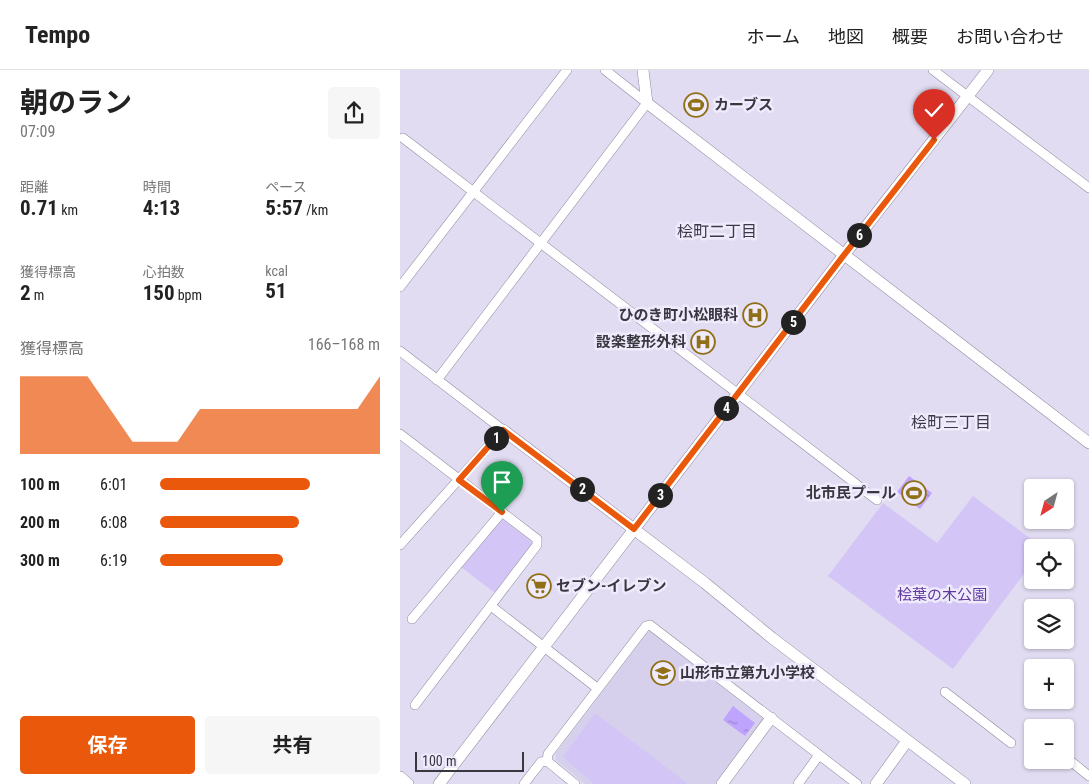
<!DOCTYPE html>
<html lang="ja">
<head>
<meta charset="utf-8">
<style>
	body { margin:0; font-family:"Roboto Condensed","Noto Sans JP",sans-serif; background:#f6f6f6; color:#222; height:100vh; display:flex; flex-direction:column; font-size:19px; white-space:nowrap }
	* { box-sizing:border-box; margin:0 }
	p { font-size:16px; color:#767676 }
	.icon { flex:none; width:28px; height:28px; fill:none; stroke:currentColor; stroke-width:2; stroke-linecap:round; stroke-linejoin:round }
	.map { position:relative; flex:1; overflow:hidden }
	.sheet { display:flex; flex-direction:column; background:#fff; width:400px }
	.sheet>* { flex:none }
	.needle { width:32px; rotate:216deg }
	.buttons { position:absolute; left:624px; top:409px; display:grid; gap:10px }
	.buttons a { display:grid; place-items:center; width:50px; height:50px; border-radius:5px; background:#fff; box-shadow:0 1px 4px #0004; font-size:25px }
	.scale { position:absolute; left:15px; bottom:12px; width:109px; box-sizing:border-box; padding-left:5px; border:2px solid #393740; border-top:0; font-size:14px; line-height:18px; white-space:nowrap; color:#393740; -webkit-text-stroke:4px #efeafc; paint-order:stroke }
	.pin { position:absolute; display:grid; place-items:center; width:42px; height:42px; color:#fff; margin:-51px -21px; border-radius:50% 50% 50% 0; rotate:-45deg; box-shadow:0 0 5px #0007 }
	.pin .icon { rotate:45deg }
	.km { position:absolute; width:25px; height:25px; margin:-12px; border-radius:50%; background:#222; color:#fff; font-size:14px; line-height:25px; text-align:center }
	.round { display:grid; place-items:center; flex:none; width:52px; height:52px; border-radius:5px; background:#f6f6f6 }
	.summary { display:flex; align-items:center; justify-content:space-between; height:85px; padding:0 20px }
	h1 { font-size:28px; font-weight:700; line-height:38px }
	.metrics { display:grid; grid-template-columns:repeat(3,1fr); gap:8px; height:85px; padding:5px 20px }
	.metrics div { display:grid; align-content:center }
	.metrics b { font-size:21px; font-weight:700 }
	.metrics small { font-size:14px; font-weight:400 }
	.metrics p { font-size:14px }
	.chart { height:140px; padding:10px 20px }
	.chart p { display:flex; justify-content:space-between }
	.chart svg { width:100%; height:90px; margin-top:5px; fill:#ea580c; opacity:.7 }
	.primary-button { display:flex; gap:10px; margin-top:auto; padding:10px 20px }
	.primary-button a { flex:1; height:58px; border-radius:5px; background:#ea580c; color:#fff; font-size:20px; font-weight:700; line-height:58px; text-align:center }
	.primary-button a+a { background:#f6f6f6; color:#222 }
	ul { padding:0 20px; list-style:none; font-size:16px }
	li { display:grid; grid-template-columns:80px 60px 1fr; align-items:center; height:38px }
	li i { height:12px; border-radius:6px; background:#ea580c }
	header { display:flex; align-items:center; gap:30px; box-sizing:border-box; height:70px; padding:0 25px; background:#fff; border-bottom:1px solid #e0e0e0 }
	header strong { font-size:24px }
	nav { display:flex; gap:28px; margin-inline-start:auto; font-size:18px }
	main { display:flex; flex:1; min-height:0 }
	.map>svg:first-child { display:block }
	.built { fill:#d7d0ed }
	.green { fill:#d3c6f6 }
	.water { fill:url(#water-ripples) }
	.lines { fill:none; stroke-linecap:round; stroke-linejoin:round }
	.street-casing { stroke:#8d889c; stroke-width:10 }
	.secondary-casing { stroke:#8d889c; stroke-width:12 }
	.street { stroke:#fff; stroke-width:9 }
	.secondary { stroke:#fff; stroke-width:11 }
	.route-casing { stroke:#fff; stroke-width:10 }
	.route { stroke:#ea580c; stroke-width:6 }
	.labels { text-anchor:middle; dominant-baseline:central; stroke-width:5; stroke-linejoin:round; paint-order:stroke }
	.poi-label { font-size:15px; font-weight:bold; fill:#393740; stroke:#efeafc; text-anchor:start }
	.park-label { font-size:15px; fill:#613aa0; stroke:#efeafc }
	.neighbourhood-label { font-size:16px; fill:#3d3849; stroke:#efeafc }
</style>
</head>
<body>
<header>
<strong>Tempo</strong>
<nav><a>ホーム</a><a>地図</a><a>概要</a><a>お問い合わせ</a></nav>
</header>
<main>
<section class="sheet">
<div class="summary"><div><h1>朝のラン</h1><p>07:09</p></div><a class="round"><svg class="icon" aria-label="share" viewBox="0 0 24 24"><path d="M12 15V3M7 8l5-5 5 5M5 13v7h14v-7"/></svg></a></div>
<div class="metrics">
<div><p>距離</p><b>0.71<small> km</small></b></div>
<div><p>時間</p><b>4:13</b></div>
<div><p>ペース</p><b>5:57<small> /km</small></b></div>
</div>
<div class="metrics">
<div><p>獲得標高</p><b>2<small> m</small></b></div>
<div><p>心拍数</p><b>150<small> bpm</small></b></div>
<div><p>kcal</p><b>51</b></div>
</div>
<div class="chart"><p><span>獲得標高</span>166–168 m</p>
<svg viewBox="0 0 160 44" preserveAspectRatio="none"><path d="M0 44V6L10 6L20 6L30 6L40 22L50 38L60 38L70 38L80 22L90 22L100 22L110 22L120 22L130 22L140 22L150 22L160 6V44z"/></svg>
</div>
<ul>
<li><b>100 m</b>6:01<i style="width:68%"></i></li>
<li><b>200 m</b>6:08<i style="width:63%"></i></li>
<li><b>300 m</b>6:19<i style="width:56%"></i></li>
</ul>
<div class="primary-button"><a>保存</a><a>共有</a></div>
</section>
<div class="map">
<svg width="689" height="714" viewBox="0 0 689 714">
	<defs>
		<pattern id="water-ripples" width="26" height="14" patternUnits="userSpaceOnUse" patternTransform="scale(1.25)"><rect width="26" height="14" fill="#bfa4fd"/><path d="M2 4q2-2 4 0t4 0M15 11q2-2 4 0t4 0" fill="none" stroke="#9c86ce"/></pattern>
	</defs>
	<rect width="100%" height="100%" fill="#e2dcf2"/>
	<!-- built -->
	<polygon class="built" points="254,561 362,645 363,652 317,714 185,714 156,690 156,683 248,562"/>
	<!-- green -->
	<g class="green">
		<polygon points="573,426 642,477 632,478 632,493 553,599 428,506 483,433 537,473"/>
		<polygon points="102,448 133,473 95,523 61,497"/>
		<polygon points="195,643 288,714 194,714 163,687"/>
	</g>
	<!-- water -->
	<g class="water">
		<polygon points="509,406 532,423 520,439 497,422"/>
		<polygon points="333,636 355,653 345,666 323,650"/>
	</g>
	<g class="lines">
		<!-- street casing -->
		<g class="street-casing">
			<g id="street">
				<polyline points="533,0 689,118"/>
				<polyline points="3,68 477,430"/>
				<polyline points="0,217 167,0"/>
				<polyline points="0,281 103,360 0,475"/>
				<polyline points="37,310 247,33 205,0"/>
				<polyline points="0,364 137,469 137,475 15,635"/>
				<polyline points="91,536 197,618"/>
				<polyline points="12,549 102,442"/>
				<polyline points="545,622 611,673"/>
				<polyline points="668,689 689,706"/>
				<polyline points="124,714 141,692 147,691"/>
				<polyline points="175,714 147,691 148,684 246,556 250,555 457,714"/>
				<polyline points="398,714 419,685"/>
			</g>
		</g>
		<!-- secondary casing -->
		<g class="secondary-casing">
			<g id="secondary">
				<polyline points="243,0 247,33 689,373"/>
				<polyline points="103,360 305,513 372,568 565,714"/>
				<polyline points="0,707 8,714"/>
				<polyline points="39,714 444,185 588,0"/>
				<polyline points="322,714 371,648"/>
				<polyline points="476,714 507,671"/>
			</g>
		</g>
		<!-- street -->
		<use href="#street" class="street"/>
		<!-- secondary -->
		<use href="#secondary" class="secondary"/>
	</g>
	<g class="lines">
		<!-- route casing -->
		<g class="route-casing">
			<polyline id="route" points="102,442 59,410 103,360 234,459 444,185 534,70"/>
		</g>
		<!-- route -->
		<use href="#route" class="route"/>
	</g>
	<!-- icons -->
	<defs>
		<g id="stadium-ring" transform="scale(1.25)"><circle r="9.5" fill="#efeafc" stroke="#907016" stroke-width="1.5"/><path d="M0-5a6.5 5 0 1 0 0 10a6.5 5 0 1 0 0-10ZM-3.5-1.8h7v3.6h-7Z" fill="#907016"/></g>
		<g id="hospital-ring" transform="scale(1.25)"><circle r="9.5" fill="#efeafc" stroke="#907016" stroke-width="1.5"/><path d="M-5-5h3v3.5h4V-5h3V5h-3V1.5h-4V5h-3Z" fill="#907016"/></g>
		<g id="supermarket-ring" transform="scale(1.25)"><circle r="9.5" fill="#efeafc" stroke="#907016" stroke-width="1.5"/><path d="M-6-5.5h2.5l.6 2H6L4.5 2H-2.5L-4.4-4H-6ZM-1.5 3.2a1.3 1.3 0 1 0 .1 0ZM3 3.2a1.3 1.3 0 1 0 .1 0Z" fill="#907016"/></g>
		<g id="school-ring" transform="scale(1.25)"><circle r="9.5" fill="#efeafc" stroke="#907016" stroke-width="1.5"/><path d="M0-5L7-2L0 1L-7-2ZM-4 1L0 2.5L4 1V4Q0 6-4 4Z" fill="#907016"/></g>
	</defs>
	<g fill-rule="evenodd">
		<use href="#stadium-ring" x="296" y="35"/>
		<use href="#hospital-ring" x="355" y="245"/>
		<use href="#hospital-ring" x="303" y="272"/>
		<use href="#stadium-ring" x="514" y="423"/>
		<use href="#supermarket-ring" x="139" y="516"/>
		<use href="#school-ring" x="263" y="603"/>
	</g>
	<g class="labels">
		<!-- poi labels -->
		<g class="poi-label">
			<text x="314" y="35">カーブス</text>
			<text x="338" y="245" text-anchor="end">ひのき町小松眼科</text>
			<text x="286" y="272" text-anchor="end">設楽整形外科</text>
			<text x="496" y="423" text-anchor="end">北市民プール</text>
			<text x="156" y="516">セブン-イレブン</text>
			<text x="280" y="603">山形市立第九小学校</text>
		</g>
		<!-- park labels -->
		<g class="park-label">
			<text x="542" y="525">桧葉の木公園</text>
		</g>
		<!-- neighbourhood labels -->
		<g class="neighbourhood-label">
			<text x="317" y="161">桧町二丁目</text>
			<text x="551" y="352">桧町三丁目</text>
		</g>
	</g>
</svg>
<div class="buttons">
<a><svg class="needle" viewBox="-14 -14 28 28"><path d="M0-13l5 13h-10z" fill="#e53935"/><path d="M0 13l5-13h-10z" fill="#767676"/></svg></a>
<a><svg class="icon" aria-label="locate" viewBox="0 0 24 24"><circle cx="12" cy="12" r="6"/><path d="M12 2v4M12 18v4M2 12h4M18 12h4"/></svg></a>
<a><svg class="icon" aria-label="layers" viewBox="0 0 24 24"><path d="M12 4l9 5-9 5-9-5zM3 14l9 5 9-5"/></svg></a>
<a>+</a>
<a>−</a>
</div>
<div class="scale">100 m</div>
<div class="pin" style="left:102px;top:442px;background:#1e9e55"><svg class="icon" aria-label="arrive" viewBox="0 0 24 24"><path d="M6 21V4h12l-3 4 3 4H6"/></svg></div>
<div class="pin" style="left:534px;top:70px;background:#d93025"><svg class="icon" aria-label="check" viewBox="0 0 24 24"><path d="M5 12l5 5 9-10"/></svg></div>
<b class="km" style="left:96px;top:368px">1</b>
<b class="km" style="left:182px;top:419px">2</b>
<b class="km" style="left:260px;top:425px">3</b>
<b class="km" style="left:326px;top:338px">4</b>
<b class="km" style="left:393px;top:252px">5</b>
<b class="km" style="left:459px;top:165px">6</b>
</div>
</main>
</body>
</html>
